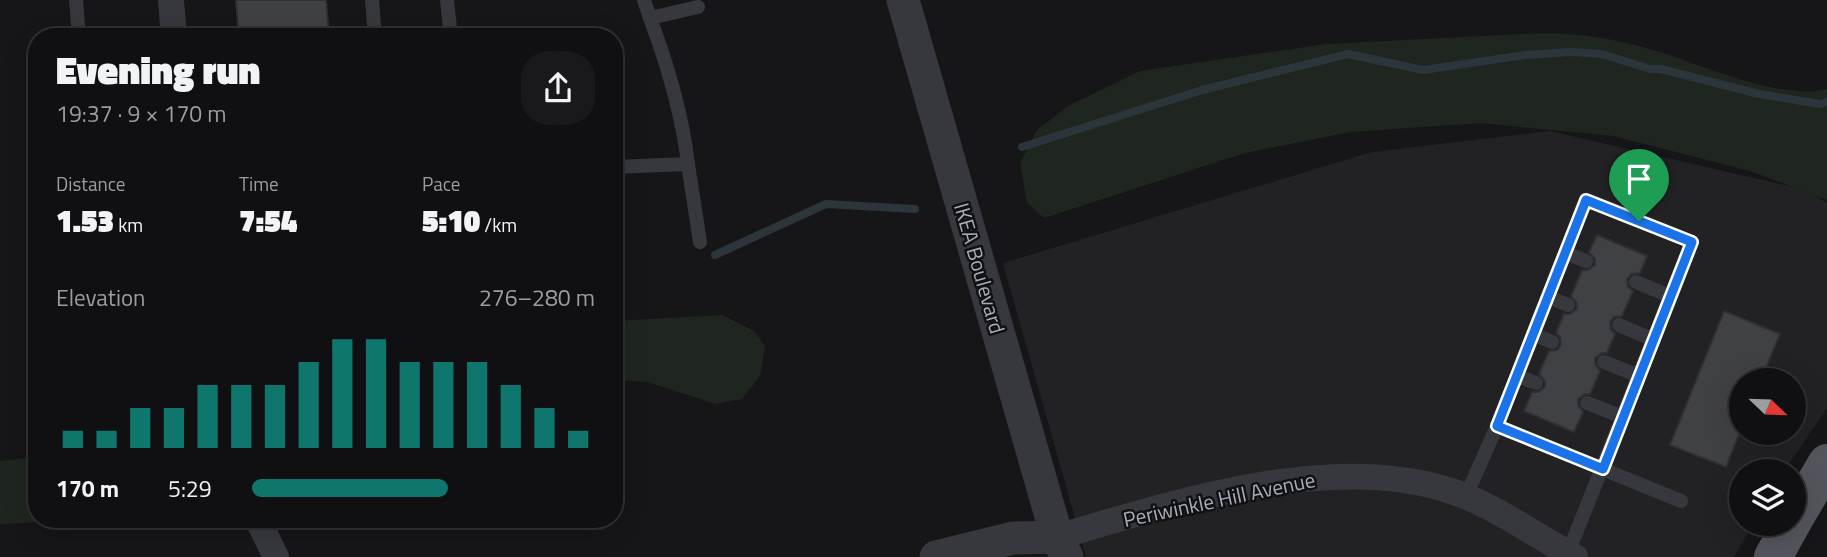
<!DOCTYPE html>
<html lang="en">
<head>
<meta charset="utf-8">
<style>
	body { margin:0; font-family:"Titillium Web",sans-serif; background:#19191b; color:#f1f3f6; height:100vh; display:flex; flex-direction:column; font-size:26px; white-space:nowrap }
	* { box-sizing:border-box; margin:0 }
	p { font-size:23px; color:#9c9d9f }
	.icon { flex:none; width:38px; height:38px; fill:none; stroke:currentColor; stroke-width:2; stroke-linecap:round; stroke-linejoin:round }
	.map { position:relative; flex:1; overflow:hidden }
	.drawer { position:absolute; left:28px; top:28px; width:595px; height:500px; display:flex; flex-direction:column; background:#101012; border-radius:28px; box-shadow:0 7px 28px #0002,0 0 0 2px #303032 }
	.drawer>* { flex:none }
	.needle { width:46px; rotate:113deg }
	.buttons { position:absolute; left:1729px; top:368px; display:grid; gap:14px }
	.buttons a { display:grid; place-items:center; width:77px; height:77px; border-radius:50%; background:#101012; box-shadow:0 7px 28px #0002,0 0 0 2px #303032; font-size:35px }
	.pin { position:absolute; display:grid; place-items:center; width:60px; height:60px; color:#fff; margin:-72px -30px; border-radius:50% 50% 50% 0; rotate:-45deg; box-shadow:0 0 7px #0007 }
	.pin .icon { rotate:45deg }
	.round { display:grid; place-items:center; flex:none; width:74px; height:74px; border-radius:28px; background:#19191b }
	.overview { display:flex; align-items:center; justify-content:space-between; height:119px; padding:0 28px }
	h1 { font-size:38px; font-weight:800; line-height:52px }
	.figures { display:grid; grid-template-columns:repeat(3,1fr); gap:10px; height:119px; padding:7px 28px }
	.figures div { display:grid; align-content:center }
	.figures b { font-size:30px; font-weight:800 }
	.figures small { font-size:19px; font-weight:400 }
	.figures p { font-size:19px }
	.chart { height:196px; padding:14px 28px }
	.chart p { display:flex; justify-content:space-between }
	.chart svg { width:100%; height:126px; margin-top:7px; stroke:#0f766e; stroke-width:6 }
	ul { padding:0 28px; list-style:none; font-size:23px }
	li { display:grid; grid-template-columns:112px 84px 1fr; align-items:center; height:52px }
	li i { height:18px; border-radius:9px; background:#0f766e }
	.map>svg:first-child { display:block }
	.built { fill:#222225; fill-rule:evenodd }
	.green { fill:#1e261f }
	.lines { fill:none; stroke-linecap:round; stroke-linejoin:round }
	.stream { stroke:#2c353c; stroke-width:8 }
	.building { fill:#404145; stroke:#303034; stroke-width:2 }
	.service { stroke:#37383d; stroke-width:14 }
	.minor { stroke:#37383d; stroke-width:26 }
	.tertiary { stroke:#37383d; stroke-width:33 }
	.primary { stroke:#53555c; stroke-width:38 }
	.route-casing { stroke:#fff; stroke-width:14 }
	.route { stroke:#1a73e8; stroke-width:9 }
	.labels { text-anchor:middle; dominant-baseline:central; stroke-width:5; stroke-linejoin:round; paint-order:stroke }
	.street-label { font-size:21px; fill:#a8adb8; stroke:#111113 }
</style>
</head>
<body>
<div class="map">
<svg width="1827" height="557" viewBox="0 0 1827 557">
	<rect width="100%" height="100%" fill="#161618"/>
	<!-- built -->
	<path class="built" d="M1550,131L1806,190L1827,203V408L1784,471H1741V523H1754L1734,557H1086L1003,263L1372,152ZM1741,380H1794V432H1741Z"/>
	<!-- green -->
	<g class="green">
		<path d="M1543,33C1576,33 1607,38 1639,46C1691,59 1777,102 1827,89V200L1750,171L1613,136L1481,123L1350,132L1245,153L1044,218L1027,203L1020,163L1037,130L1068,106L1140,71L1326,44Z"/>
		<polygon points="722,315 754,331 765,346 760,376 742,399 715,404 648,382 614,380 614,321"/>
		<polygon points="37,457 37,520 84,520 0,524 0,461"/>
	</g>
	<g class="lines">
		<!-- stream -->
		<g class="stream">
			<polyline points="1022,147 1202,90 1348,54 1423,70 1526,55 1571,52 1602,54 1650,69 1661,69 1759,94 1820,104 1827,102"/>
			<polyline points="715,255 826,204 915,209"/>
		</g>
	</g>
	<!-- building -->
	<g class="building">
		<polygon points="236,0 326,0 329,37 239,37"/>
		<polygon points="1597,235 1647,256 1640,273 1631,274 1627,279 1628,287 1633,291 1622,316 1614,317 1610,322 1611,330 1615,334 1607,353 1602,353 1595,358 1595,364 1600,371 1590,394 1585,394 1578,399 1578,405 1583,412 1574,432 1524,411 1532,392 1538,392 1545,387 1545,381 1539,374 1549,351 1557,350 1561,345 1560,337 1556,333 1564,314 1570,314 1577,309 1577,303 1571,296 1582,270 1588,270 1595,265 1595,259 1589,252"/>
		<polygon points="1724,311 1780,334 1761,380 1741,380 1741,429 1726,467 1670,445"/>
	</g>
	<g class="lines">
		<!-- service -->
		<g class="service">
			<polyline points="76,0 79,37"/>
			<polyline points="372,0 375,37"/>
			<polyline points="447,0 451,37"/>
			<polyline points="644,0 650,18"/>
			<polyline points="688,164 700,242"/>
			<path d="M614,167L688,164C682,113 668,66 650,18L698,7"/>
			<polyline points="1565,253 1586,261"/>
			<polyline points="1636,282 1670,296"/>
			<polyline points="1548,297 1568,305"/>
			<polyline points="1619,325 1654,340"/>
			<polyline points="1533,334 1552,342"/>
			<polyline points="1604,362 1639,376"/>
			<polyline points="1517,376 1536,383"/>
			<polyline points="1587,403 1623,417"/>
			<polyline points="1497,426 1681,501"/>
			<polyline points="1466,496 1497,426 1586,200 1692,242 1568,553"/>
		</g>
		<!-- minor -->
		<g class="minor">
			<polyline points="171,0 174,37"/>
			<polyline points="258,520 276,557"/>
			<path d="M1057,537C1174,503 1328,452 1448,490C1493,504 1534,535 1575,557"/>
		</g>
		<!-- tertiary -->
		<g class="tertiary">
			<polyline points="903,0 1057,537 1067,557"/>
			<polyline points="936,557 1013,538 1057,537"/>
		</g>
		<!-- primary -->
		<g class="primary">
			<polyline points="1794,519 1827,463"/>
			<polyline points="1773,557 1792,523"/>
		</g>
	</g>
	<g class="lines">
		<!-- route casing -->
		<g class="route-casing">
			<polygon id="route" points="1586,200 1692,242 1603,469 1497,426"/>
		</g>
		<!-- route -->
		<use href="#route" class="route"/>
	</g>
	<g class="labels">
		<!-- street labels -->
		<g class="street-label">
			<text transform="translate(980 268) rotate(74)">IKEA Boulevard</text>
			<text transform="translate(1219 499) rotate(-12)">Periwinkle Hill Avenue</text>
		</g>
	</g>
</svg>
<div class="buttons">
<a><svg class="needle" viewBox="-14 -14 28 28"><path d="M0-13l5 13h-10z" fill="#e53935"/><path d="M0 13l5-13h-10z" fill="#9c9d9f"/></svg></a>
<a><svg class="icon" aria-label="layers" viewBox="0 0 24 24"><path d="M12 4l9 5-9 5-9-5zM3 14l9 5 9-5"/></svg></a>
</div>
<div class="pin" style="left:1639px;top:221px;background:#1e9e55"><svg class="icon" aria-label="arrive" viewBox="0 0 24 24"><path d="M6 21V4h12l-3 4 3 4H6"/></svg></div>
<section class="drawer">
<div class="overview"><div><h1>Evening run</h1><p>19:37 · 9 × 170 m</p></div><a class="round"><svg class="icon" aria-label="share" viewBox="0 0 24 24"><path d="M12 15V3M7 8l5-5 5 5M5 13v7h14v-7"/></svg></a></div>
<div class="figures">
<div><p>Distance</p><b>1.53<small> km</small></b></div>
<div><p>Time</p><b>7:54</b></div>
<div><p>Pace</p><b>5:10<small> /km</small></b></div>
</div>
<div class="chart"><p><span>Elevation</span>276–280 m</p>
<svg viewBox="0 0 160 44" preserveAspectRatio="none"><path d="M5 44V38M15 44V38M25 44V30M35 44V30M45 44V22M55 44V22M65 44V22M75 44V14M85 44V6M95 44V6M105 44V14M115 44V14M125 44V14M135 44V22M145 44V30M155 44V38"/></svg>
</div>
<ul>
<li><b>170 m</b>5:29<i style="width:57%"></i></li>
</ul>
</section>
</div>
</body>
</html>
